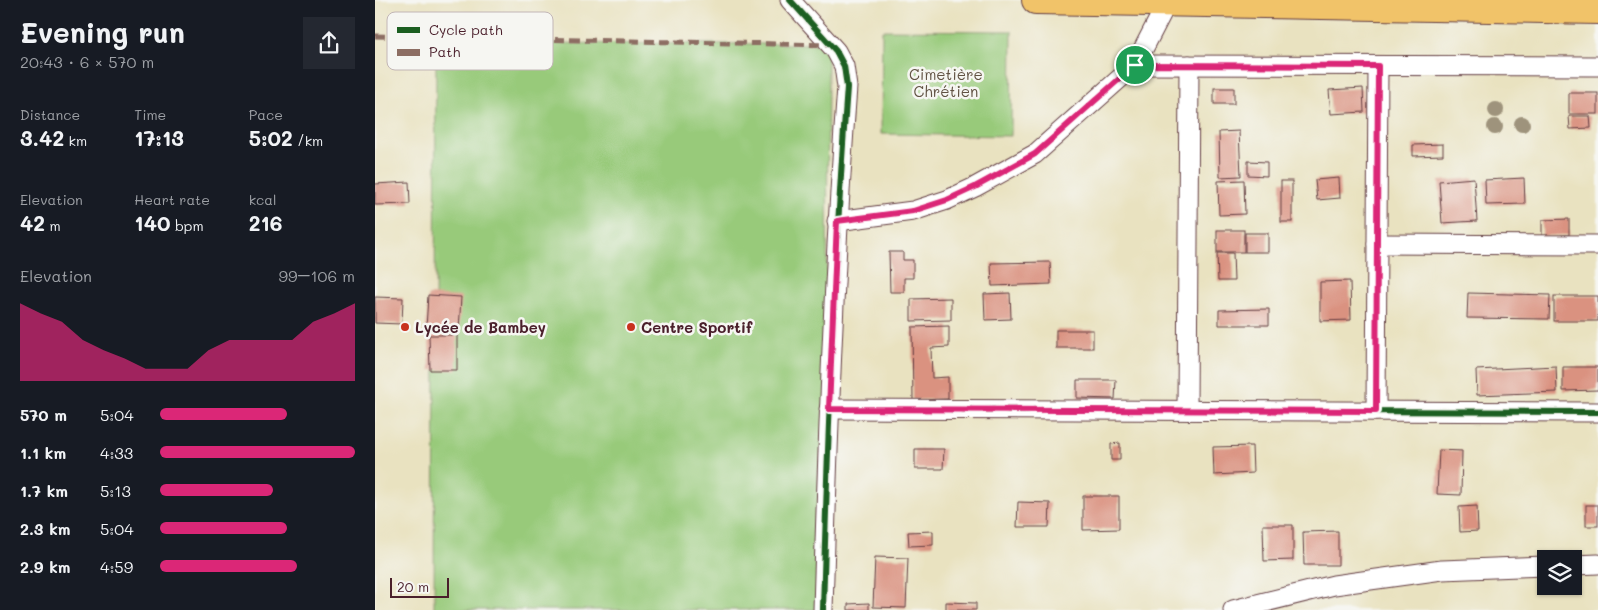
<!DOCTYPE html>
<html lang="en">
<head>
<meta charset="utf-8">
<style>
	body { margin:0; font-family:Mali,sans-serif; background:#242831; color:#f1f3f6; height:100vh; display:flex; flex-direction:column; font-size:19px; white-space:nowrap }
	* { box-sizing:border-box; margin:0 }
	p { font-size:16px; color:#9ea1a6 }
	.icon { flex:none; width:28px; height:28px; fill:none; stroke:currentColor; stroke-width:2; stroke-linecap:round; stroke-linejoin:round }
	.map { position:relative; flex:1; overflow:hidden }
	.panel { display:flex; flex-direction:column; background:#171b24; width:375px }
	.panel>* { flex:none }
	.buttons { position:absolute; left:1162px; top:550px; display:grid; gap:10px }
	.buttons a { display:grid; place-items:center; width:45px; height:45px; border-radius:0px; background:#171b24; box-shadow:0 1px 4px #0004; font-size:25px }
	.scale { position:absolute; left:15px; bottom:12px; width:59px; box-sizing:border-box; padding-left:5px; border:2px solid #4a1f2b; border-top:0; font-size:14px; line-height:18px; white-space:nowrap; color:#4a1f2b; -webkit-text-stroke:4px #f6f6f2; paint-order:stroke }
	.pin { position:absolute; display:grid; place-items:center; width:42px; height:42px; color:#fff; margin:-21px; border:2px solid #fff; border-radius:50%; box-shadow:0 1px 5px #0007 }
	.round { display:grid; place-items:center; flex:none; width:52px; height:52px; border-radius:0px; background:#242831 }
	.headline { display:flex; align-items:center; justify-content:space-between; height:85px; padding:0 20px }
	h1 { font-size:28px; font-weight:700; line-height:38px }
	.figures { display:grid; grid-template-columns:repeat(3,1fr); gap:8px; height:85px; padding:5px 20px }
	.figures div { display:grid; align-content:center }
	.figures b { font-size:21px; font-weight:700 }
	.figures small { font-size:14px; font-weight:400 }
	.figures p { font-size:14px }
	.chart { height:140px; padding:10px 20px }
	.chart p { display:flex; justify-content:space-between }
	.chart svg { width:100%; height:90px; margin-top:5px; fill:#db2777; opacity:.7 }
	ul { padding:0 20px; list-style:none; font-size:16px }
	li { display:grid; grid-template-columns:80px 60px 1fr; align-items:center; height:38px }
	li i { height:12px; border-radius:6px; background:#db2777 }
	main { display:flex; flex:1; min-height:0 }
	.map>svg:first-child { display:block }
	.green { fill:#98ca7a; stroke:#717452 }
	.building { fill:#da9280 }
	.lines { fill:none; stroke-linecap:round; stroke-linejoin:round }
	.minor-casing { stroke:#623c41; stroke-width:21 }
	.primary-casing { stroke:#623c41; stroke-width:30 }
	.minor { stroke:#fff; stroke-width:19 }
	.primary { stroke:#f1c369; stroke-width:28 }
	.quiet { stroke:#8d6e63; stroke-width:5; stroke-dasharray:10 5; stroke-linecap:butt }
	.cycleway-casing { stroke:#f6f6f2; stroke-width:9 }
	.cycleway { stroke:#1b5e20; stroke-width:6 }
	.tree { fill:#9e937b }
	.route-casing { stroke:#fff; stroke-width:10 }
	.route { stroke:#db2777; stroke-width:6 }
	.poi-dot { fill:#c8321e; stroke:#f6f6f2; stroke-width:2 }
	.labels { text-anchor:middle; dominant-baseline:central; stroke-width:5; stroke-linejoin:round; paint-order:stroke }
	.park-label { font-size:15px; fill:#615243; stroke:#f6f6f2 }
	.poi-label { font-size:15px; font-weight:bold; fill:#4a1f2b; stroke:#f6f6f2; text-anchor:start }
	.key { fill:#f6f6f2; stroke:#c2b6b6; stroke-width:1 }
	.key-label { font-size:14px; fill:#4a1f2b }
</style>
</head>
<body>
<main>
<section class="panel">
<div class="headline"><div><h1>Evening run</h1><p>20:43 · 6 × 570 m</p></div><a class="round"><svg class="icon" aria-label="share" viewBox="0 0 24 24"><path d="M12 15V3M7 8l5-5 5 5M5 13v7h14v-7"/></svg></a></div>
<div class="figures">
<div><p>Distance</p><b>3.42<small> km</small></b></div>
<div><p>Time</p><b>17:13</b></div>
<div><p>Pace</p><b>5:02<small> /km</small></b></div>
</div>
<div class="figures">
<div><p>Elevation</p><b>42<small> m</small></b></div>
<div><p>Heart rate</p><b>140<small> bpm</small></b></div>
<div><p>kcal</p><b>216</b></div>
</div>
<div class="chart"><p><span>Elevation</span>99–106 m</p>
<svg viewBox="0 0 160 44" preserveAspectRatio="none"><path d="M0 44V6L10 11L20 15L30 24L40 29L50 33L60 38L70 38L80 38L90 29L100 24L110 24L120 24L130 24L140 15L150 11L160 6V44z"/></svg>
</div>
<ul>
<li><b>570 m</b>5:04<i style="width:65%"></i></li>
<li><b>1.1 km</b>4:33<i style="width:100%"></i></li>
<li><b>1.7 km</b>5:13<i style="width:58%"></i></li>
<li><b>2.3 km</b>5:04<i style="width:65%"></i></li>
<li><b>2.9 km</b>4:59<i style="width:70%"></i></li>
</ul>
</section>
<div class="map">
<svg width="1223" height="610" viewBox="0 0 1223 610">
	<rect width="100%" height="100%" fill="#f6f6f2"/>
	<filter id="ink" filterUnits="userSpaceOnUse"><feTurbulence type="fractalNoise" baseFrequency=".02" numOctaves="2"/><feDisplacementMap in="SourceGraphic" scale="10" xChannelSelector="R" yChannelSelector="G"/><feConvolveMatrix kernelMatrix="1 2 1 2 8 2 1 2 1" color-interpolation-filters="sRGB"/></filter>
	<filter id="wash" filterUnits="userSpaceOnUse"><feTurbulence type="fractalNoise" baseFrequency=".0096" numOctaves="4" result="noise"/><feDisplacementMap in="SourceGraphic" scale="20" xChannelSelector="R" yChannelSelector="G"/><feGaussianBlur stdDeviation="1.12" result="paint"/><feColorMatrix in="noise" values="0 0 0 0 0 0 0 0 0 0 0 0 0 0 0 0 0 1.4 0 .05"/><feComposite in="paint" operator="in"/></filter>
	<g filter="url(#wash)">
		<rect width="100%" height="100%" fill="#e9e2c0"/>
		<!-- green -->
		<g class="green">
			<polygon points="507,30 637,31 636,136 506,134"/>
			<polygon points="61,43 453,44 451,610 59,610"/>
		</g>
		<g id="blocks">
			<!-- building -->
			<g class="building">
				<rect x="839" y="88" width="20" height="16"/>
				<polygon points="988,88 989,112 956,114 954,90"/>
				<rect x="1194" y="93" width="29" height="21"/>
				<polygon points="1194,116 1215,116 1216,128 1195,129"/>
				<polygon points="864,131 866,176 845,177 844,132"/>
				<polygon points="1068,144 1068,155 1038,156 1038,145"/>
				<polygon points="873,161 892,162 892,176 873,175"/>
				<polygon points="964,178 965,198 942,200 940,180"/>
				<polygon points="1099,178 1102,221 1067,223 1064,181"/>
				<polygon points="1149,178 1150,204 1111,205 1110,180"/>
				<polygon points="869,180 870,214 844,215 843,181"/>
				<rect x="906" y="181" width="11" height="41"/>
				<polygon points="34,182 35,204 0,205 0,184"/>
				<polygon points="1194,219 1194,235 1167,236 1167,220"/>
				<rect x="842" y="230" width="27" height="22"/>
				<rect x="870" y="233" width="23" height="19"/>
				<polygon points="514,252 528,252 528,260 538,260 538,278 529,278 529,292 515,292"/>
				<polygon points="842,253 858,253 859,281 843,281"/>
				<polygon points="675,262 676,284 617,286 616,263"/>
				<polygon points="975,281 976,320 945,321 945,282"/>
				<polygon points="635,293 636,319 610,320 609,294"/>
				<polygon points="1093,293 1175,295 1174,319 1092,318"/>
				<polygon points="53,295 86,297 84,331 51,329"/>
				<rect x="1179" y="296" width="44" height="25"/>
				<polygon points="0,297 28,298 27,324 0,323"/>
				<polygon points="576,298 576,320 536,321 536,299"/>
				<polygon points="894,309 894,325 844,325 844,310"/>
				<polygon points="574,326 574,347 556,348 557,378 573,377 573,399 538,400 537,327"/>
				<rect x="681" y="330" width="37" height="18"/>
				<polygon points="54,335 82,335 82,370 55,370"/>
				<polygon points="1181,366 1182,392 1102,395 1101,370"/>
				<polygon points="1188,367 1223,367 1223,390 1188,391"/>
				<polygon points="702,380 741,380 740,399 702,398"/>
				<polygon points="745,443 745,460 736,460 736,444"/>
				<polygon points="877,446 878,473 839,475 838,447"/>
				<polygon points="540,449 569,449 568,469 540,469"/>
				<polygon points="1064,450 1087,451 1086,495 1062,494"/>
				<polygon points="708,496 744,496 744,529 708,530"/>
				<polygon points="643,502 675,503 674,527 642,527"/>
				<rect x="1211" y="505" width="12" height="21"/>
				<polygon points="1102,506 1103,531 1085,532 1084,507"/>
				<polygon points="888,525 918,525 918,560 889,561"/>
				<polygon points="558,531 558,545 534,546 533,532"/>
				<polygon points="963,531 963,565 929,565 928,532"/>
				<polygon points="500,557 533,558 531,608 498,607"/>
				<polygon points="571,602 601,603 601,610 571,610"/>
				<polygon points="494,603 494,610 473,610 473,604"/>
			</g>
		</g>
	</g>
	<g filter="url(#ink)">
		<use href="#blocks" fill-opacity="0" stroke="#623c41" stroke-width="1"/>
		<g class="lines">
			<!-- minor casing -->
			<g class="minor-casing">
				<g id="minor">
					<path d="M415,0L461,51L469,66L472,87C459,261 453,435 448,610"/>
					<polyline points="760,65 1223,66"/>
					<polyline points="462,221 538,211 572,200 600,187 660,154 760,65 793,1"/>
					<polyline points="1002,244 1223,245"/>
					<polyline points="454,409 1223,412"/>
					<polyline points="812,410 814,65"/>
					<polyline points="1001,411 1003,66"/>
					<polyline points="1199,565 1223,564"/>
					<polyline points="858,610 959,585 1067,570 1171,566"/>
				</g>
			</g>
			<!-- primary casing -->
			<g class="primary-casing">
				<polyline id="primary" points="661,0 1223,10"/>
			</g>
			<!-- minor -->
			<use href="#minor" class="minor"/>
			<!-- primary -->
			<use href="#primary" class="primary"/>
			<!-- quiet -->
			<polyline class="quiet" points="0,36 455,45"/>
			<!-- cycleway casing -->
			<g class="cycleway-casing">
				<g id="cycleway">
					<path d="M415,0L461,51L469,66L472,87C459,261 453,435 448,610"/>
					<polyline points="454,409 1223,412"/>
				</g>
			</g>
			<!-- cycleway -->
			<use href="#cycleway" class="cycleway"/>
		</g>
		<!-- trees -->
		<g class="tree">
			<circle cx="1121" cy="110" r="8"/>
			<circle cx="1147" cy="124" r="8"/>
			<circle cx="1120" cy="127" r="8"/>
		</g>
	</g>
	<g class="lines" filter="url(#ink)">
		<!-- route casing -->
		<g class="route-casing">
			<polygon id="route" points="760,65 1003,66 1001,411 454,409 462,221 538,211 572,200 600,187 660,154"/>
		</g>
		<!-- route -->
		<use href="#route" class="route"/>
	</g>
	<!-- markers -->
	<g class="poi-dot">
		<circle cx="30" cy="327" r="5"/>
		<circle cx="256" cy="327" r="5"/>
	</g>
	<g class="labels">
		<!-- park labels -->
		<g class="park-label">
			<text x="571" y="74">Cimetière<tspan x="571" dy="17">Chrétien</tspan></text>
		</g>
		<!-- poi labels -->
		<g class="poi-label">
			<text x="40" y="327">Lycée de Bambey</text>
			<text x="266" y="327">Centre Sportif</text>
		</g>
	</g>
	<!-- legend -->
	<rect x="12" y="12" width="166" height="58" rx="8" class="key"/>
	<rect x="22" y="27" width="23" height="6" fill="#1b5e20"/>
	<rect x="22" y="49" width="23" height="7" fill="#8d6e63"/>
	<g class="key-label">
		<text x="54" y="35">Cycle path</text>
		<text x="54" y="57">Path</text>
	</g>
</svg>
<div class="buttons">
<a><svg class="icon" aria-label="layers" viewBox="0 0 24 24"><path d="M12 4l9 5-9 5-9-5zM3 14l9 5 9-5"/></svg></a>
</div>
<div class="scale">20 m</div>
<div class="pin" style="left:760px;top:65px;background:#1e9e55"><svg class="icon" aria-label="arrive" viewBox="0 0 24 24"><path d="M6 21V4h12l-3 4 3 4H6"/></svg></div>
</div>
</main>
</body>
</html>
